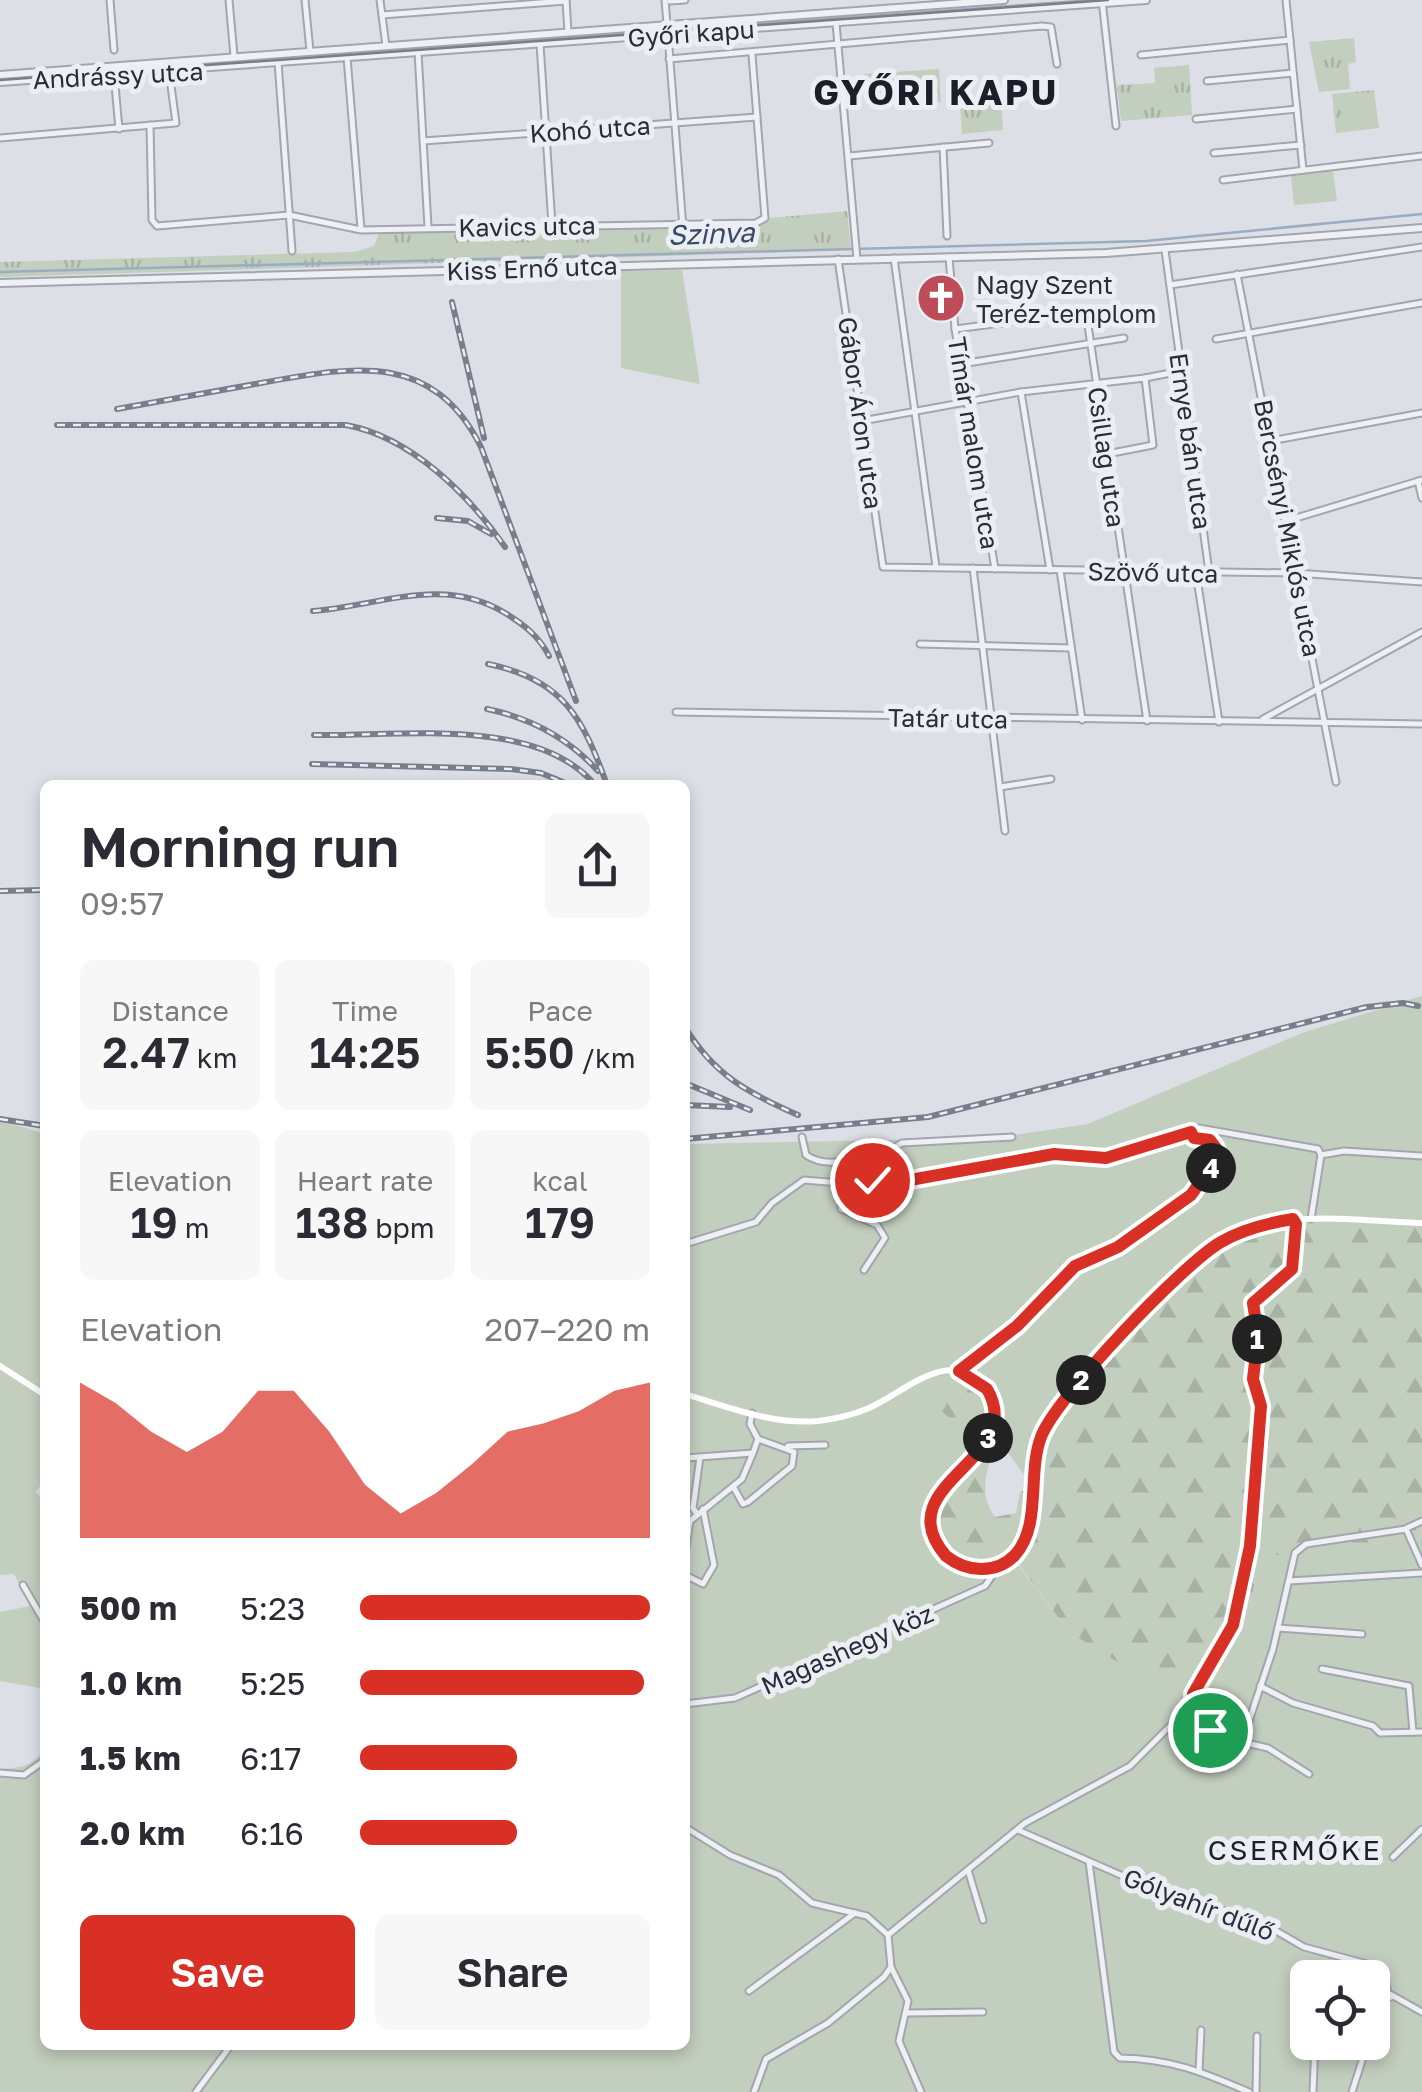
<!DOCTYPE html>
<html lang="en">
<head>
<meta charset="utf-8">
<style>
	body { margin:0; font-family:"Golos Text",sans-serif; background:#f7f7f7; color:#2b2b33; height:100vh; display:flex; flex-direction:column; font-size:38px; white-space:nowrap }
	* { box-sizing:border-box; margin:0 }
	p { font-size:32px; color:#7c7c81 }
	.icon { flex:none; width:55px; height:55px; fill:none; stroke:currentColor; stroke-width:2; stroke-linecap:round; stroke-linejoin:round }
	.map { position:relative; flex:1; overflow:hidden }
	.details { position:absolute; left:40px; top:780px; width:650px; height:1270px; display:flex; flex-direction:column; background:#fff; border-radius:15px; box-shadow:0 5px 15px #0003 }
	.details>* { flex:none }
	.buttons { position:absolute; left:1290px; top:1960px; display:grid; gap:20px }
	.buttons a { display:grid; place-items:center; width:100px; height:100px; border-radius:15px; background:#fff; box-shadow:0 5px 15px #0003; font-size:50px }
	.pin { position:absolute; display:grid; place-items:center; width:85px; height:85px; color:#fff; margin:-42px; border:5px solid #fff; border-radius:50%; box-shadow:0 2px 10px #0007 }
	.km { position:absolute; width:50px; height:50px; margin:-25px; border-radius:50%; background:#222; color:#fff; font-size:28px; line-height:50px; text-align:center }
	.round { display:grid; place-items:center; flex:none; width:105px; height:105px; border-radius:15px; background:#f7f7f7 }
	.summary { display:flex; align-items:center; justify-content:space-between; height:170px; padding:0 40px }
	h1 { font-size:55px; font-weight:600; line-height:75px }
	.stats { display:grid; grid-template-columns:repeat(3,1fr); gap:15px; height:170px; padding:10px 40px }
	.stats div { display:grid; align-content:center; border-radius:15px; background:#f7f7f7; text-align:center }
	.stats b { font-size:42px; font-weight:600 }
	.stats small { font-size:28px; font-weight:400 }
	.stats p { font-size:28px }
	.chart { height:280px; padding:20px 40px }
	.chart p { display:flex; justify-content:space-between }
	.chart svg { width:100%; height:180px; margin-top:10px; fill:#d93025; opacity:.7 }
	.button { display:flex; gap:20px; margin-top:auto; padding:20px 40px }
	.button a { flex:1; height:115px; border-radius:15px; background:#d93025; color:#fff; font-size:40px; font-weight:600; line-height:115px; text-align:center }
	.button a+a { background:#f7f7f7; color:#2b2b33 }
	ul { padding:0 40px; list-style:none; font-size:32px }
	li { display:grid; grid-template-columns:160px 120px 1fr; align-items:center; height:75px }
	li i { height:25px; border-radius:12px; background:#d93025 }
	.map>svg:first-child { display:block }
	.green { fill:#c2cebe; fill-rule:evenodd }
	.forest { fill:url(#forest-firs) }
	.park { fill:url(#park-tufts) }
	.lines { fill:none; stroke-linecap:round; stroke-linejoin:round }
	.stream { stroke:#9bacc1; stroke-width:2.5 }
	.minor-casing { stroke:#a2a6ae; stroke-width:9 }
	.tertiary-casing { stroke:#a2a6ae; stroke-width:10 }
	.minor { stroke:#eef0f3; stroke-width:5 }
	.tertiary { stroke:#eef0f3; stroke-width:6 }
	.secondary { stroke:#fff; stroke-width:6 }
	.tram { stroke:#787f8c; stroke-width:2.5 }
	.rail-casing { stroke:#787f8c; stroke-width:6 }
	.rail { stroke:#ebeef3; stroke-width:2.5; stroke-dasharray:8; stroke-linecap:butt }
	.route-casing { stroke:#fff; stroke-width:20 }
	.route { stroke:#d93025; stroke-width:12 }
	.labels { text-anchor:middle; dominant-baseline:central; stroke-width:10; stroke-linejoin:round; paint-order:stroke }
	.street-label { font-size:25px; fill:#282d39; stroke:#ebeef3 }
	.poi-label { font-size:25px; fill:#282d39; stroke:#ebeef3; text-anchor:start }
	.water-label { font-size:28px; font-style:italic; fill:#374b68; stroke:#ebeef3 }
	.neighbourhood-label { font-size:28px; letter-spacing:2.5px; fill:#1a1f2a; stroke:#ebeef3 }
	.district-label { font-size:35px; font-weight:bold; letter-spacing:2.5px; fill:#1a1f2a; stroke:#ebeef3 }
</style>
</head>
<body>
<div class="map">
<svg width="1422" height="2092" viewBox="0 0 1422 2092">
	<defs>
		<pattern id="forest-firs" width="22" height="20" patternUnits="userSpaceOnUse" patternTransform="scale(2.5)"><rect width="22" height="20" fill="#c2cebe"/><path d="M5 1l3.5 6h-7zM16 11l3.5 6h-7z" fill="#a7b1a4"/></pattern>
		<pattern id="park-tufts" width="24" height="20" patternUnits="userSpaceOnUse" patternTransform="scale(2.5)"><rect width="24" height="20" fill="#c2cebe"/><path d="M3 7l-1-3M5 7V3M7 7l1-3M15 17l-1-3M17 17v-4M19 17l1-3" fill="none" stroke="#a7b1a4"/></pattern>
	</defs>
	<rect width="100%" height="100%" fill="#dcdfe5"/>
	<!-- green -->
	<g class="green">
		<polygon points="1333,171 1337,201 1294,205 1291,175"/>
		<polygon points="682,270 700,384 621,368 621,271"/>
		<path d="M1422,996V1223L1033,1463L1025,1476L998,1439L1005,1419L950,1375L924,1398L981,1441L960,1461L1018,1565L1069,1632L1250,1608L1259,1556L1370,1546L1422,1528V2092H0V1769C21,1768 32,1766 45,1749V2045H685V1144L995,1138L1088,1124L1302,1033ZM1308,1978H1372V2042H1308Z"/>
		<polygon points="0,1120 45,1134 45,1480 35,1492 45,1501 45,1689 0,1681 0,1612 30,1606 14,1574 0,1575"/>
	</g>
	<!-- forest -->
	<path class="forest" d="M1293,1219L1422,1223V1528L1370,1546L1259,1557L1250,1608L1189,1706L1069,1632L1019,1565C986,1579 969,1573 938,1558C918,1497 937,1484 980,1441L924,1398L950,1375L975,1371L1001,1391C1002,1402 1006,1413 1003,1424C995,1455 972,1485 995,1517L1016,1513L1020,1492L1031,1487L1039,1443L1058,1406L1199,1258L1242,1231Z"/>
	<!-- park -->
	<g class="park">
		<polygon points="1354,38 1356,62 1348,64 1350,89 1319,92 1309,42"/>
		<polygon points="1189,65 1192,115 1121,121 1117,85 1155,83 1154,68"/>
		<polygon points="939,69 941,102 867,106 864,74"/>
		<polygon points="1374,90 1379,128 1336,133 1332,94"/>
		<polygon points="1001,103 1003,130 962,134 960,105"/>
		<polygon points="847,211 851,250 0,277 0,262 354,252 374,246 380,231 684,226"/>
	</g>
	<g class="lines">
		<!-- stream -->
		<polyline class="stream" points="0,272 1146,241 1422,214"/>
		<!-- minor casing -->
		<g class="minor-casing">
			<g id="minor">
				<polyline points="110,0 114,50"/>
				<polyline points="229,0 234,56"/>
				<polyline points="305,0 310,51"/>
				<polyline points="380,0 386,46"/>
				<polyline points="566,0 568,32"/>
				<polyline points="665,0 667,24"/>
				<polyline points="1102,0 1116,126"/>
				<polyline points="1286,0 1303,170"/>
				<polyline points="670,1 685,0"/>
				<polyline points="382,15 566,1"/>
				<polyline points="836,23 857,259"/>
				<polyline points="668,35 684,241"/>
				<polyline points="540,44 552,225"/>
				<polyline points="418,52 428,227"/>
				<polyline points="1141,55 1290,40"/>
				<polyline points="347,57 361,229"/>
				<polyline points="669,59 1042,26 1051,27 1057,64"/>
				<polyline points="278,62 292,251"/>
				<polyline points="114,74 119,129"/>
				<polyline points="1207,81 1293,73"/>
				<polyline points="1196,119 1297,109"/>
				<polyline points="150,125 152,220 157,226 289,215 361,230 756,223 765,218 752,55"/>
				<polyline points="0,138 176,123 169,71"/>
				<polyline points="423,141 757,117"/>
				<polyline points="943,147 947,236"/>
				<polyline points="1214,153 1301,145"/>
				<polyline points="849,156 989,143"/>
				<polyline points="1223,180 1422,156"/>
				<polyline points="1165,250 1209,572"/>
				<polyline points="949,257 955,329 995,569"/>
				<polyline points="894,258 936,567"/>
				<polyline points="838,259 883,567 1296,573 1422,582"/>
				<polyline points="1237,274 1336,782"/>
				<polyline points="1170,285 1422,247"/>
				<polyline points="955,329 1086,312 1147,721"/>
				<polyline points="1216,339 1422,303"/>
				<polyline points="961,364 1124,338"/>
				<polyline points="1145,378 1181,371"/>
				<polyline points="1021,392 1050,570"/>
				<polyline points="862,421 1021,392 1145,378 1153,445 1107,454"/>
				<polyline points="1270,441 1422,413"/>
				<polyline points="1418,481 1422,498"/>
				<polyline points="1286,521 1422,480"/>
				<polyline points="973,568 1005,831"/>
				<polyline points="1060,570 1082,720"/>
				<polyline points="1196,572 1219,722"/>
				<polyline points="920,644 1071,648"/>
				<polyline points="676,712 1422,724"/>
				<polyline points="1263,719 1422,632"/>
				<polyline points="1000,787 1051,779"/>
				<path d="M802,1137L806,1155C835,1175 871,1145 902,1160L904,1170L875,1178L873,1184L877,1186L1055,1153L1106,1158L1199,1128L1318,1149L1321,1155L1311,1219"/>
				<polyline points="1321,1155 1344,1151 1422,1156"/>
				<polyline points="894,1156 892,1149 902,1143 1012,1137"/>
				<polyline points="859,1186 841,1199 841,1209 877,1225 885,1238 864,1270"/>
				<polyline points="1295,1221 1291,1269 1253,1303 1258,1336 1253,1379 1261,1406 1250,1546 1233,1625 1193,1693 1195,1717 1210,1729 1242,1742 1273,1649 1295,1553 1306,1544 1406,1529 1422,1565"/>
				<polyline points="685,1244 756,1222 772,1203 804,1180 876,1186"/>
				<polyline points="959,1371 1017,1326 1075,1266 1118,1247 1191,1195 1215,1163 1216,1148 1210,1139 1194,1138 1191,1132"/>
				<polyline points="788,1446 825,1445"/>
				<polyline points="685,1458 753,1453 758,1439 750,1424 752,1413"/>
				<polyline points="734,1488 743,1504 748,1502 792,1466 794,1452 758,1439"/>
				<polyline points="697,1514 693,1508 700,1457"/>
				<polyline points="1407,1528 1422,1521"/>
				<polyline points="685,1554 690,1521 742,1479 753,1453"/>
				<polyline points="685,1575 703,1584 714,1565 703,1509"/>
				<polyline points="1289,1581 1422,1573"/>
				<polyline points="23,1585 45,1623"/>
				<polyline points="1278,1628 1362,1634"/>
				<polyline points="1322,1669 1409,1686 1413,1732"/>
				<polyline points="1260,1686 1293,1703 1373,1726 1380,1733 1422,1732"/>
				<polyline points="685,1704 735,1698 985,1586 992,1576 990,1568"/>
				<polyline points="1242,1742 1268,1748 1309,1774"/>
				<polyline points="0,1773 24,1775 45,1760"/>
				<polyline points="685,1827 730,1855 779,1875 812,1903 867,1916 888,1935 891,1967 884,1977 828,2023 766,2059 754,2092"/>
				<polyline points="1018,1830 1164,1894 1257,1920 1304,1947 1367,1964 1386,1983 1388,1993 1422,2012"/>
				<polyline points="1393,1857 1422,1829"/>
				<path d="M1089,1862L1114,2052L1120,2058C1172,2059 1202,2072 1249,2092"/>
				<polyline points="968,1870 983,1920"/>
				<polyline points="888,1935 1025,1823 1130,1766 1191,1705"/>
				<polyline points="891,1967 908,2001 899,2041 921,2092"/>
				<polyline points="749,1991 855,1913"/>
				<polyline points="907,2013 983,2012"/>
				<polyline points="1372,2024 1382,2001 1393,1996"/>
				<polyline points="1199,2071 1201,2030"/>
				<polyline points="196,2092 231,2045"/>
				<polyline points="1256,2092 1257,2036"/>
				<polyline points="1313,2092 1315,2042"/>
				<polyline points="1352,2092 1368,2042"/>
			</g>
		</g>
		<!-- tertiary casing -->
		<g class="tertiary-casing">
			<g id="tertiary">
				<polyline points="0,75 1004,0"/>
				<polyline points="0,82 1146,0"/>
				<polyline points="0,283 1106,253 1422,228"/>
			</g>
		</g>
		<!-- minor -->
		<use href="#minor" class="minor"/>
		<!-- tertiary -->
		<use href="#tertiary" class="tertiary"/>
		<!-- secondary -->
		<g class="secondary">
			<polyline points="0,1366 45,1395"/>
			<path d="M685,1394C727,1407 773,1425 818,1421C835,1419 853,1415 869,1408C903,1393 950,1346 984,1385C1038,1448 895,1481 939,1548C948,1562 962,1568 978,1569C1035,1573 1027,1508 1032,1471C1035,1451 1042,1431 1052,1414C1073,1381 1107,1353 1134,1324C1158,1299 1181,1270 1209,1249C1269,1205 1352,1221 1422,1223"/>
		</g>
		<!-- tram -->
		<polyline class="tram" points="0,80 1108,0"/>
		<!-- rail casing -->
		<g class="rail-casing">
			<g id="rail">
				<polyline points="452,302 484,438"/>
				<path d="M117,409C165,400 213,392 261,383C350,367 432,349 481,447L576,701"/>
				<path d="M57,425H346C411,437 468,494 505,547"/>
				<polyline points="437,518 468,521 491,534"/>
				<path d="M313,611C379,606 442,575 505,613C523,624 539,636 549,656"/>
				<path d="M488,664C563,679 583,718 607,785"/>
				<path d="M487,709C531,718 568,738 598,771"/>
				<path d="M314,735C396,737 537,715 595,785"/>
				<polyline points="312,764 511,769 541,773 570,785"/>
				<polyline points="0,891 45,890"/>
				<path d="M685,1027C714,1075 748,1093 798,1115"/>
				<polyline points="685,1083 750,1110"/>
				<polyline points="685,1105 730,1107"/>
				<polyline points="0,1119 45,1126"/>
				<polyline points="685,1139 928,1117 1367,1007 1403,1003 1418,1006"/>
			</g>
		</g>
		<!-- rail -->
		<use href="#rail" class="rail"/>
	</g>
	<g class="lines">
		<!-- route casing -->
		<g class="route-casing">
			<path id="route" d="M872,1180L877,1186L1054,1154L1106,1158L1191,1132L1194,1138L1210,1140L1216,1148L1214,1163L1191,1195L1118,1247L1075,1266L1017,1326L959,1371L987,1389C1029,1460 884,1484 946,1556C966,1572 996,1575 1015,1555C1042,1525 1027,1474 1041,1437C1055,1398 1183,1264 1221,1242C1243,1229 1268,1223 1293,1219L1296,1224L1292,1269L1253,1303L1258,1336L1253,1379L1261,1406L1250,1546L1233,1625L1193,1694L1195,1717L1210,1730"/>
		</g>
		<!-- route -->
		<use href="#route" class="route"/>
	</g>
	<!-- icons -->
	<defs>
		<g id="church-disc" transform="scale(2.5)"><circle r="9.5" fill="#bd4d59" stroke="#ebeef3"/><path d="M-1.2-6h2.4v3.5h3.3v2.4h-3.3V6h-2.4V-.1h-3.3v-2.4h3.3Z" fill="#fff"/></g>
	</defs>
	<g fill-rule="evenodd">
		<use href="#church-disc" x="941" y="298"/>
	</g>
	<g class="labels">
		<!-- street labels -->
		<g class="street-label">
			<text transform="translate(691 33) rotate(-4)">Győri kapu</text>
			<text transform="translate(118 75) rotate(-3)">Andrássy utca</text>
			<text transform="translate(590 129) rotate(-4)">Kohó utca</text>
			<text transform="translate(527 226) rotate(-1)">Kavics utca</text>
			<text transform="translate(532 268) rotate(-2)">Kiss Ernő utca</text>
			<text transform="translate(861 413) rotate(82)">Gábor Áron utca</text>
			<text transform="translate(1191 441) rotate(82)">Ernye bán utca</text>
			<text transform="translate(974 443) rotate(81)">Tímár malom utca</text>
			<text transform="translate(1107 457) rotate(82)">Csillag utca</text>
			<text transform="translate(1288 528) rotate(79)">Bercsényi Miklós utca</text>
			<text transform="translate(1153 572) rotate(1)">Szövő utca</text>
			<text transform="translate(948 718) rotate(1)">Tatár utca</text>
			<text transform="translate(847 1649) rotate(-24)">Magashegy köz</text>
			<text transform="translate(1199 1904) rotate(21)">Gólyahír dűlő</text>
		</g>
		<!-- poi labels -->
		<g class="poi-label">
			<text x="976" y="284">Nagy Szent<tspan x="976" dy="29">Teréz-templom</tspan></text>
		</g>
		<!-- water labels -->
		<g class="water-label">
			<text transform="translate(711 233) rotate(-2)">Szinva</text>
		</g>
		<!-- neighbourhood labels -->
		<g class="neighbourhood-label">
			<text x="1295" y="1849">CSERMŐKE</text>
		</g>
		<!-- district labels -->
		<g class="district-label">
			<text x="936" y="92">GYŐRI KAPU</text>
		</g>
	</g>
</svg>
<div class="buttons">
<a><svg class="icon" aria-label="locate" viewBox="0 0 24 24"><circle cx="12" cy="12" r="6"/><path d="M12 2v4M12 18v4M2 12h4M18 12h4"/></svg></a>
</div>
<div class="pin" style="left:1210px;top:1730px;background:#1e9e55"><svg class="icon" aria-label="arrive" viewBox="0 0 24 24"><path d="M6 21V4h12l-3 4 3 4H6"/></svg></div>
<div class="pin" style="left:872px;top:1180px;background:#d93025"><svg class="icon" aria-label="check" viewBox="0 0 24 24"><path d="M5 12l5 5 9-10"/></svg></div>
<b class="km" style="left:1257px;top:1339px">1</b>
<b class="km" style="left:1081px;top:1380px">2</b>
<b class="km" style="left:988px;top:1438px">3</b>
<b class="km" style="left:1211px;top:1168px">4</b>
<section class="details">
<div class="summary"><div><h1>Morning run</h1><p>09:57</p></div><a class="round"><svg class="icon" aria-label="share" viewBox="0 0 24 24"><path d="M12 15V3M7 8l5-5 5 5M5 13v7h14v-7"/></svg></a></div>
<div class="stats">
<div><p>Distance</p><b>2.47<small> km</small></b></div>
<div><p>Time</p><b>14:25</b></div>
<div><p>Pace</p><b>5:50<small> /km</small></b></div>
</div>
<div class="stats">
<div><p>Elevation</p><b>19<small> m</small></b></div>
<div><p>Heart rate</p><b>138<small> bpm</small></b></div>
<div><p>kcal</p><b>179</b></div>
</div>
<div class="chart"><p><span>Elevation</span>207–220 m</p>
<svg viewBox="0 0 160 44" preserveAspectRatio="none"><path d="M0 44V6L10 11L20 18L30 23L40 18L50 8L60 8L70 18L80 31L90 38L100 33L110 26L120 18L130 16L140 13L150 8L160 6V44z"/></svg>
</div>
<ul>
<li><b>500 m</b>5:23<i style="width:100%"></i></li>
<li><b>1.0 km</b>5:25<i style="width:98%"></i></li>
<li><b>1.5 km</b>6:17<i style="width:54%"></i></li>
<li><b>2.0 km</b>6:16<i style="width:54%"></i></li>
</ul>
<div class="button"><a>Save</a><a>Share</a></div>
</section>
</div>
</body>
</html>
